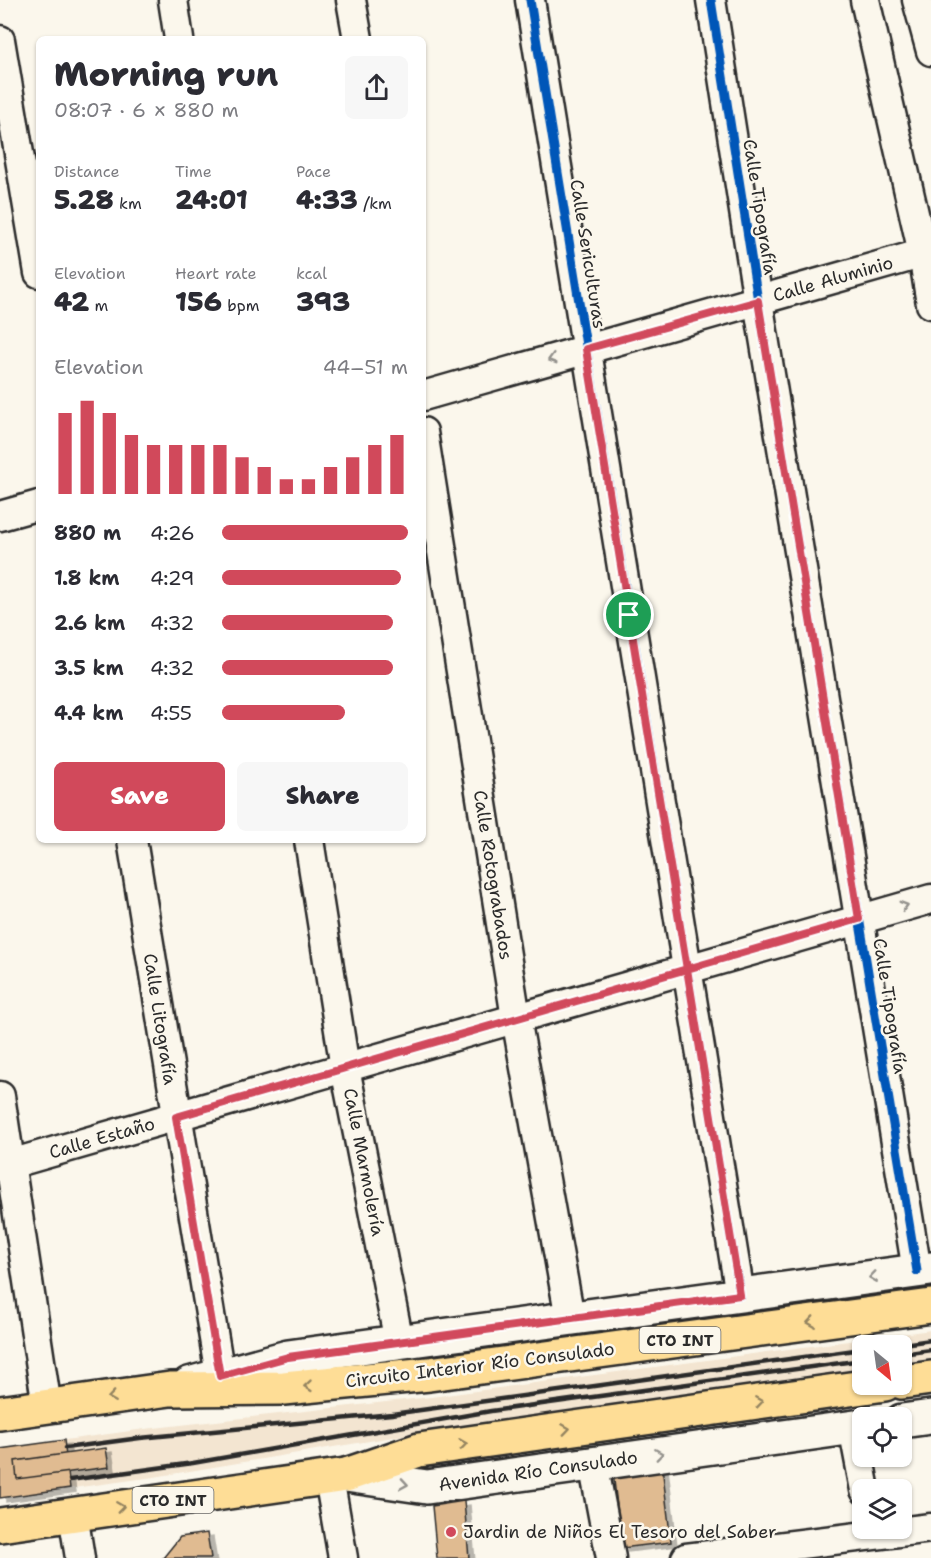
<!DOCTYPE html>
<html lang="en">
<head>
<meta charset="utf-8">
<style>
	body { margin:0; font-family:"Shantell Sans",sans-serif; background:#f7f7f7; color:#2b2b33; height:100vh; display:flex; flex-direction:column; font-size:22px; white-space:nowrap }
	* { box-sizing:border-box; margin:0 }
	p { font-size:20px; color:#7c7c81 }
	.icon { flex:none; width:33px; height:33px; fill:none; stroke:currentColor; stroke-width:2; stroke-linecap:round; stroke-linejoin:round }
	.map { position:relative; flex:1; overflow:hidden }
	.side { position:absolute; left:36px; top:36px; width:390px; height:807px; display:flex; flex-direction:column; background:#fff; border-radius:9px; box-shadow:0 2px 4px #0004 }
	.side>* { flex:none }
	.needle { width:39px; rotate:151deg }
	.buttons { position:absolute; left:852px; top:1335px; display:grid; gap:12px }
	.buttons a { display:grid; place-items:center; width:60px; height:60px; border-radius:9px; background:#fff; box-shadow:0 2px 4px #0004; font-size:30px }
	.pin { position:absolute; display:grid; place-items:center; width:51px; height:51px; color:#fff; margin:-26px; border:3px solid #fff; border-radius:50%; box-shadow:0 2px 6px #0007 }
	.round { display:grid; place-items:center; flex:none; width:63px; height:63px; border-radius:9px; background:#f7f7f7 }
	.overview { display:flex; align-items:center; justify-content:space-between; height:102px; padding:0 18px }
	h1 { font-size:33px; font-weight:800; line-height:45px }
	.metrics { display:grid; grid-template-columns:repeat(3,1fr); gap:9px; height:102px; padding:6px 18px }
	.metrics div { display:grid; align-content:center }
	.metrics b { font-size:26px; font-weight:800 }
	.metrics small { font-size:16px; font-weight:400 }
	.metrics p { font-size:16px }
	.chart { height:168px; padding:12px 18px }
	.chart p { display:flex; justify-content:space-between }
	.chart svg { width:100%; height:108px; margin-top:6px; stroke:#d1495b; stroke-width:6 }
	.cta { display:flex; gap:12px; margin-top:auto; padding:12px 18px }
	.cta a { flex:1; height:69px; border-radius:9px; background:#d1495b; color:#fff; font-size:24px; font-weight:800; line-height:69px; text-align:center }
	.cta a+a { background:#f7f7f7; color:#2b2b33 }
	ul { padding:0 18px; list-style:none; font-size:20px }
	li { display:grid; grid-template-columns:96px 72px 1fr; align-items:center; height:45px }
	li i { height:15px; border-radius:8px; background:#d1495b }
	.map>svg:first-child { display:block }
	.built { fill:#f3e5d1 }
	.building { fill:#e0bb91; stroke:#2b2b2b; stroke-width:1.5; filter:url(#shadow) }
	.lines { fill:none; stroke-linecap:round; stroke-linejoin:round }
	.street-casing { stroke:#2b2b2b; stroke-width:33 }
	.secondary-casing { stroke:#2b2b2b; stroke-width:38 }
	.highway-casing { stroke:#2b2b2b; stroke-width:38 }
	.street { stroke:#fbf7ec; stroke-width:28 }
	.secondary { stroke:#fbf7ec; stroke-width:33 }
	.highway { stroke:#fedd96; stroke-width:33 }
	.rail { stroke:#2b2b2b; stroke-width:4.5 }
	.cycleway-casing { stroke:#fbf7ec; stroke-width:13 }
	.cycleway { stroke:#0057b8; stroke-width:9 }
	.oneway { stroke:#93918c }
	.oneway2 { stroke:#948460 }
	.route-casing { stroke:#fff; stroke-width:12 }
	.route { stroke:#d1495b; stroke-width:8 }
	.poi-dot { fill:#d1495b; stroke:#fbf7ec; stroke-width:2 }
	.labels { text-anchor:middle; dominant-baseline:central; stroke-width:5; stroke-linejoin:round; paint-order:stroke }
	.shield { fill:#fbf7ec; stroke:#696865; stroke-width:1.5 }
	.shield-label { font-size:16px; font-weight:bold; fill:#2b2b2b }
	.street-label { font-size:18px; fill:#2b2b2b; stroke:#fbf7ec }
	.poi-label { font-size:18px; fill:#2b2b2b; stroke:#fbf7ec; text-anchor:start }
</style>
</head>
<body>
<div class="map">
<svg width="931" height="1558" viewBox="0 0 931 1558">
	<defs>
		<filter id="shadow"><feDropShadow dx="6" dy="4" stdDeviation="0" flood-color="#0004"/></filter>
	</defs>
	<rect width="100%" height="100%" fill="#fbf7ec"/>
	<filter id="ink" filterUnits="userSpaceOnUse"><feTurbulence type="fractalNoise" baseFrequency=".0167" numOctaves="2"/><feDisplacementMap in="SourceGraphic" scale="12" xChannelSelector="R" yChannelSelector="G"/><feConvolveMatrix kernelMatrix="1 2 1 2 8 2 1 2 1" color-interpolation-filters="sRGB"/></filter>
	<g filter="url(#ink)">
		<!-- built -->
		<polygon class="built" points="931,1330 931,1359 902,1364 902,1346 862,1346 862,1369 441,1429 154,1477 0,1498 0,1449 145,1429 431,1397"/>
		<!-- building -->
		<g class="building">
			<polygon points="64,1440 70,1488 0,1498 0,1449"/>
			<polygon points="106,1448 109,1467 17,1479 15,1461"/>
			<polygon points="662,1466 671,1542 622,1548 613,1472"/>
			<polygon points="464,1501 469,1558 437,1558 432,1506"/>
			<polygon points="207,1533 211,1558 163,1558 180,1537"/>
		</g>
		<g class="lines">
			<!-- street casing -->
			<g class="street-casing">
				<g id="street">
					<polyline points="173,0 179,39"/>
					<polyline points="351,0 358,39"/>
					<polyline points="530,0 740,1295"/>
					<polyline points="711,0 758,301 917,1271"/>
					<polyline points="865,0 923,253 931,304"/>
					<polyline points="917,0 931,51"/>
					<polyline points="0,40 39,273"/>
					<polyline points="423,396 931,251"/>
					<polyline points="423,432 516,1018 570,1318"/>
					<polyline points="0,516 39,505"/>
					<polyline points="132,840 220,1375"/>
					<polyline points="309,840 345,1068 399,1342"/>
					<polyline points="0,1096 47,1407"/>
					<polyline points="0,1167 931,899"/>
					<polyline points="853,1427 865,1490"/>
					<polyline points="593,1463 611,1558"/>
					<polyline points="329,1478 343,1558"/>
					<polyline points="73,1514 80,1558"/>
					<polyline points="686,1558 931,1528"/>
				</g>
			</g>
			<!-- secondary casing -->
			<g class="secondary-casing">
				<g id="secondary">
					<polyline points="189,1384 288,1357 931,1269"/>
					<polyline points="902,1421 931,1417"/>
					<polyline points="346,1475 427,1487 862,1426"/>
				</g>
			</g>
			<!-- highway casing -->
			<g class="highway-casing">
				<g id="highway">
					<polyline points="902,1382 931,1378"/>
					<polyline points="0,1413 170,1389 284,1388 429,1374 931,1306"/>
					<polyline points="0,1525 346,1475 419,1450 885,1384"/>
				</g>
			</g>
			<!-- street -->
			<use href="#street" class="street"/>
			<!-- secondary -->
			<use href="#secondary" class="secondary"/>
			<!-- highway -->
			<use href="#highway" class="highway"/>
			<!-- rail -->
			<g class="rail">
				<polyline points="889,1346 931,1340"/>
				<polyline points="902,1354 931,1350"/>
				<polyline points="65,1448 140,1438 392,1414 862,1349"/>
				<polyline points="70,1480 193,1463 491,1411 862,1360"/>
			</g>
			<!-- cycleway casing -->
			<g class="cycleway-casing">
				<g id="cycleway">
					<polyline points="530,0 740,1295"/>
					<polyline points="711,0 758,301 917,1271"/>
				</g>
			</g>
			<!-- cycleway -->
			<use href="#cycleway" class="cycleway"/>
		</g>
		<!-- one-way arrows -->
		<defs><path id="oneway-chevron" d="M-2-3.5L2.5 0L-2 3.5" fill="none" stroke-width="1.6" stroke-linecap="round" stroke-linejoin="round" transform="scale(1.5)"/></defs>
		<g class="oneway">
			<use href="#oneway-chevron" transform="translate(552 359) rotate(164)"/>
			<use href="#oneway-chevron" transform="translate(904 906) rotate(-16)"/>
			<use href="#oneway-chevron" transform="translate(873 1277) rotate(172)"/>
			<use href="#oneway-chevron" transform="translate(659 1454) rotate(-8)"/>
			<use href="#oneway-chevron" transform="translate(404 1484) rotate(9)"/>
		</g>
		<g class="oneway2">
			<use href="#oneway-chevron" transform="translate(811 1322) rotate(172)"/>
			<use href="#oneway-chevron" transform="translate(308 1386) rotate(175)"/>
			<use href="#oneway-chevron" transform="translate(112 1397) rotate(172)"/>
			<use href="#oneway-chevron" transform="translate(759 1402) rotate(-8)"/>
			<use href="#oneway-chevron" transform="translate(566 1429) rotate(-8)"/>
			<use href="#oneway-chevron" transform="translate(463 1444) rotate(-8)"/>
			<use href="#oneway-chevron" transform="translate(120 1507) rotate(-8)"/>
		</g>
	</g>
	<g class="lines" filter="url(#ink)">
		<!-- route casing -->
		<g class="route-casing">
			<polyline id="route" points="629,615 687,969 176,1117 220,1376 288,1357 740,1295 687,969 859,919 758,301 586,349 629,615"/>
		</g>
		<!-- route -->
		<use href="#route" class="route"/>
	</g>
	<!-- markers -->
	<circle class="poi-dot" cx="451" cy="1532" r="6"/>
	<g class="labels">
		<!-- shield labels -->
		<g class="shield">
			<rect x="639.5" y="1327" width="81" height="26" rx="4.5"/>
			<rect x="132.5" y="1487" width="81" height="26" rx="4.5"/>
		</g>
		<g class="shield-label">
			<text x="680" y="1340">CTO INT</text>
			<text x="173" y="1500">CTO INT</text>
		</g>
		<!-- street labels -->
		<g class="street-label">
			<text transform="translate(760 207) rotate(81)">Calle Tipografía</text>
			<text transform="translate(588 254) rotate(81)">Calle Sericulturas</text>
			<text transform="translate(833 279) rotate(-16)">Calle Aluminio</text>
			<text transform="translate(493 875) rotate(81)">Calle Rotograbados</text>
			<text transform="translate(890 1006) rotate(81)">Calle Tipografía</text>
			<text transform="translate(160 1019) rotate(81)">Calle Litografía</text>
			<text transform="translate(102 1138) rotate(-16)">Calle Estaño</text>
			<text transform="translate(364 1162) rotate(79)">Calle Marmolería</text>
			<text transform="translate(480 1365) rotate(-7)">Circuito Interior Río Consulado</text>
			<text transform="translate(538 1471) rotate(-8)">Avenida Río Consulado</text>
		</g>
		<!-- poi labels -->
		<g class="poi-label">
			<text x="463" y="1532">Jardin de Niños El Tesoro del Saber</text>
		</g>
	</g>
</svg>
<div class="buttons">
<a><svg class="needle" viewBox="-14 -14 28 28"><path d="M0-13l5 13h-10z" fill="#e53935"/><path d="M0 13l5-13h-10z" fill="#7c7c81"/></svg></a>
<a><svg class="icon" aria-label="locate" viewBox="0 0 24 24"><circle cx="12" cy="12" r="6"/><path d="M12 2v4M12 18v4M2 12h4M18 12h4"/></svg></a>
<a><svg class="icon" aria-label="layers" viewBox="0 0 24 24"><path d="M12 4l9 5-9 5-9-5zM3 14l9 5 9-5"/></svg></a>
</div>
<div class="pin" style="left:629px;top:615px;background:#1e9e55"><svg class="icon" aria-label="arrive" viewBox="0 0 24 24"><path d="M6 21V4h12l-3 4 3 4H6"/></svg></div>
<section class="side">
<div class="overview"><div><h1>Morning run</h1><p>08:07 · 6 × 880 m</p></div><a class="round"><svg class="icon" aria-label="share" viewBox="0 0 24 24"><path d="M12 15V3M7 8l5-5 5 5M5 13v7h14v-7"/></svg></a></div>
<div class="metrics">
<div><p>Distance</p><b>5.28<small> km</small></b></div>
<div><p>Time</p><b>24:01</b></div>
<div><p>Pace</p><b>4:33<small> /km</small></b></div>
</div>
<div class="metrics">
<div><p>Elevation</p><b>42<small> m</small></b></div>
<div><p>Heart rate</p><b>156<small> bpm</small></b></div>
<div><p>kcal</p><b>393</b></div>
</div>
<div class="chart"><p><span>Elevation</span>44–51 m</p>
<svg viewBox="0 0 160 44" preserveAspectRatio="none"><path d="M5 44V11M15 44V6M25 44V11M35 44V20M45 44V24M55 44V24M65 44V24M75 44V24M85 44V29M95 44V33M105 44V38M115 44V38M125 44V33M135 44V29M145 44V24M155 44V20"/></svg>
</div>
<ul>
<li><b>880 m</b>4:26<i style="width:100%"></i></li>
<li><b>1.8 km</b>4:29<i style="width:96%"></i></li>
<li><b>2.6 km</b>4:32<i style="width:92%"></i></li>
<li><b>3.5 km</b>4:32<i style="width:92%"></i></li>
<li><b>4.4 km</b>4:55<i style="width:66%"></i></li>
</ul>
<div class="cta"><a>Save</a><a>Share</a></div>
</section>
</div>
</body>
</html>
